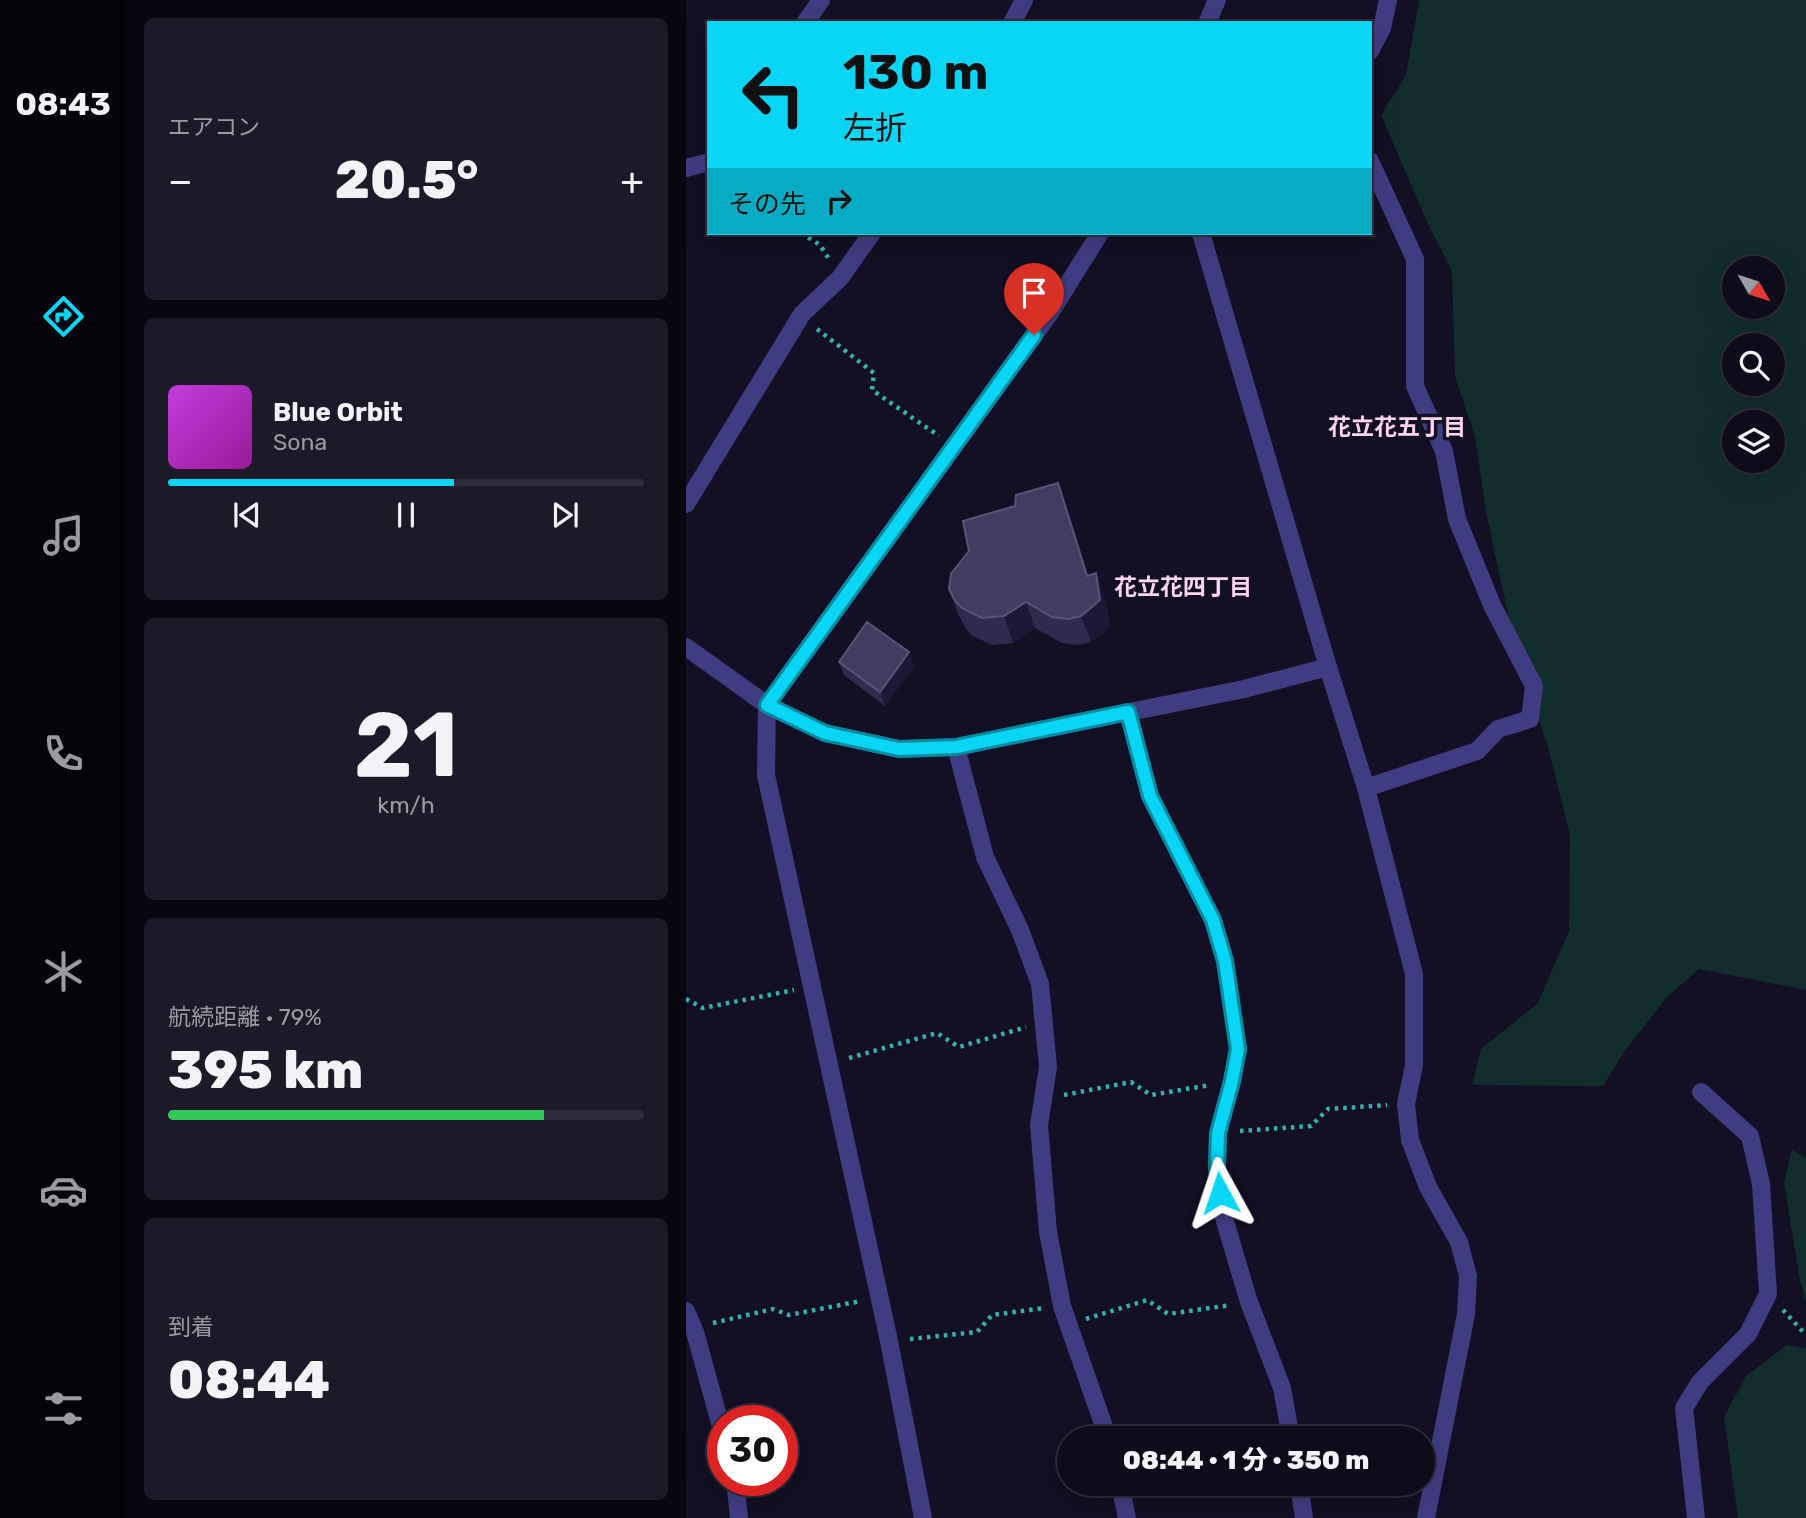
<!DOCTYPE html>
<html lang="ja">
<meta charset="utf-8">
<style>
body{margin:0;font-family:Rubik,"Noto Sans JP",sans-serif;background:#1c1928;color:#f1f3f6;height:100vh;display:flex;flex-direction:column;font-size:26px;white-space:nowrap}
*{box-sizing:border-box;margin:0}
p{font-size:23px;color:#9b9ba3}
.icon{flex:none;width:38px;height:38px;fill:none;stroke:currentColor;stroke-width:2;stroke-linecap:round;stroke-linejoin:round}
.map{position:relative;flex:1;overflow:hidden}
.side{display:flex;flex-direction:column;gap:18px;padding:18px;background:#08060f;width:560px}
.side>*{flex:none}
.top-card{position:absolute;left:21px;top:21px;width:665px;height:214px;border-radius:0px;box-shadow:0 7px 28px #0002,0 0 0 2px #2e2b3a;background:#09d6f4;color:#111;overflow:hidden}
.needle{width:46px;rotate:129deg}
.tools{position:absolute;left:1036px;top:256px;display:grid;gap:14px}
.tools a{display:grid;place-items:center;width:63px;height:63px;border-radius:50%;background:#0e0b1b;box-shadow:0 7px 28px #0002,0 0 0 2px #2e2b3a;font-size:35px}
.speed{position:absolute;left:21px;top:1405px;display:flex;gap:14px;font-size:35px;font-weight:700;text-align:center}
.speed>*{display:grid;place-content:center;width:91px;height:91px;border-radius:50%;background:#0e0b1b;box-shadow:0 7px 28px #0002,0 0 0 2px #2e2b3a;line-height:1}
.speed .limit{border:10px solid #d22;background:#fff;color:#111}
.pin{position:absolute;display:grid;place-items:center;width:60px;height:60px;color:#fff;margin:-72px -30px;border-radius:50% 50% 50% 0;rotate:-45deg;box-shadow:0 0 7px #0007}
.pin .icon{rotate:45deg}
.me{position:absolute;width:77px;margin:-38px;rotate:355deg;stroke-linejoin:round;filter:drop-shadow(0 0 5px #0008)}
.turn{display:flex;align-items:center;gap:24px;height:147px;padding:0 21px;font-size:32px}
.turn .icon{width:91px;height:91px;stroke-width:2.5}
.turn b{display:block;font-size:49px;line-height:60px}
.then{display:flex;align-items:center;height:66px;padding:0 21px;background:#0003;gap:14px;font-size:26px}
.big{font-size:52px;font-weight:800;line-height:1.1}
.side .tile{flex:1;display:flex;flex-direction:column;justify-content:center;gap:10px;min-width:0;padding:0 24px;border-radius:10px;background:#1c1928}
.side .dial{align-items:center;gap:0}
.dial b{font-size:91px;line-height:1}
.song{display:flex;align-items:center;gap:21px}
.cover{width:84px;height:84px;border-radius:10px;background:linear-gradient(135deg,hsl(290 70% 55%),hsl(300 70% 35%))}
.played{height:7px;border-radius:4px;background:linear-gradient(90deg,#09d6f4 60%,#2e2b3a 60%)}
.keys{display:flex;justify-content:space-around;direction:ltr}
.heat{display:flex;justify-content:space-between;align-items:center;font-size:38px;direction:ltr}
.charge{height:10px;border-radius:5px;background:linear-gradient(90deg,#34c759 79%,#2e2b3a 0)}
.trip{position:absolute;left:371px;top:1426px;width:378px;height:70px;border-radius:35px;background:#0e0b1b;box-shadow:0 7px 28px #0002,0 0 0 2px #2e2b3a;font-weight:800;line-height:70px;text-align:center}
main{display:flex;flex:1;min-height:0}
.tab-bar{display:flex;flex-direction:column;width:126px;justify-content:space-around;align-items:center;background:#06040b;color:#9b9ba3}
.tab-bar .icon{width:49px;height:49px}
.tab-bar .on{color:#09d6f4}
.tab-bar b{font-size:32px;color:#f1f3f6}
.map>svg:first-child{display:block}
</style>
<main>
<nav class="tab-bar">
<b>08:43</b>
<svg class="icon on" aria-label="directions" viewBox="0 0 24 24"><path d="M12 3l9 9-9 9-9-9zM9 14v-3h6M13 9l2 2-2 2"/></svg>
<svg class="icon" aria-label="music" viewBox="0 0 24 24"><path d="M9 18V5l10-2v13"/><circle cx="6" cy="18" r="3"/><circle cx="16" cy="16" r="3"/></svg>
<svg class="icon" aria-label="phone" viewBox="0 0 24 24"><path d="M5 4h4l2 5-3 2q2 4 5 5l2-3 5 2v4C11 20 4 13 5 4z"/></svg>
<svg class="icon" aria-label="climate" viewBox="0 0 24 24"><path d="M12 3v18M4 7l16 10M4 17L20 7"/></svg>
<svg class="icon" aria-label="car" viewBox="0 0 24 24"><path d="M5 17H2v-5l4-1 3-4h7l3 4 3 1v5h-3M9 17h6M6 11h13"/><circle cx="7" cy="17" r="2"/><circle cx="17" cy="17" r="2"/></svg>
<svg class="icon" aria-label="filters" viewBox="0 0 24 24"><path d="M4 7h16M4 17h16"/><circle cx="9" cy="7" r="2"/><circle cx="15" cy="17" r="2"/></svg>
</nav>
<section class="side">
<div class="tile"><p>エアコン</p>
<div class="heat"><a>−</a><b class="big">20.5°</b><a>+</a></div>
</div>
<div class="tile">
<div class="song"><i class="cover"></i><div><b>Blue Orbit</b><p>Sona</p></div></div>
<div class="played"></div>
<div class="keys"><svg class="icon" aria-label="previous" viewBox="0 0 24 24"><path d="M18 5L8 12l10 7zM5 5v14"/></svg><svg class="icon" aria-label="pause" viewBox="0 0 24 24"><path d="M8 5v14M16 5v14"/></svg><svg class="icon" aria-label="next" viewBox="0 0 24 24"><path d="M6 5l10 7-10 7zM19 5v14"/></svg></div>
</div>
<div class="tile dial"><b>21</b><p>km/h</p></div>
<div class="tile"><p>航続距離 · 79%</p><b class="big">395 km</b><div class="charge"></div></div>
<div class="tile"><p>到着</p><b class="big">08:44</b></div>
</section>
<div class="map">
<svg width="1120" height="1518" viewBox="0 0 1120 1518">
<rect width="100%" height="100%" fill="#130f24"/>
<g fill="#122d2d" fill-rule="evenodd">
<path d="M733,0H1120V990L1013,969L981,997L938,1052L917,1086L786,1085L795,1049L852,1003L883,931L884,835L861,743L833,665L800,512L789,436L769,376L766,271L742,224L695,115L720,75ZM1048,268H1087V306H1048ZM1048,345H1087V383H1048ZM1048,422H1087V460H1048Z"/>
<polygon points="1106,1149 1120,1158 1120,1303 1114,1280 1098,1183"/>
<polygon points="1101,1345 1120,1348 1120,1518 1052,1518 1038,1417 1060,1376"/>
</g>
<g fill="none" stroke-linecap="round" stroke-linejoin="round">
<g stroke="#33b1ad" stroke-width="4.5" stroke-dasharray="3.5 5" stroke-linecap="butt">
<polyline points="115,233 134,245 143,259"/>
<polyline points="131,329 188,373 186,390 253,436"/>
<polyline points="0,999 17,1008 108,990"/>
<polyline points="163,1058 251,1033 273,1047 340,1027"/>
<polyline points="378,1095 445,1082 465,1095 524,1085"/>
<polyline points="554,1131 625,1126 642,1109 701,1105"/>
<polyline points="1097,1310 1120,1335"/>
<polyline points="400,1319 461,1300 482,1314 545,1305"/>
<polyline points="27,1323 87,1309 103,1315 175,1301"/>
<polyline points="224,1339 291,1332 306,1315 358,1308"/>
</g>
<g stroke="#403c81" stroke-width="18">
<polyline points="119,23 135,0"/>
<polyline points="326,23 338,0"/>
<polyline points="521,23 531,0"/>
<polyline points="684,51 696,28 702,0"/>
<polyline points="0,168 23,162"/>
<polyline points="515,233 642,667 680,788 728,974 728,1065 720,1104 724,1140 742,1187 773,1242 782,1276 780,1314 740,1518"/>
<polyline points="0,504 116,314 154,278 186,233"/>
<polyline points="0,647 81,705 139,733 213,749 270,747 558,689 642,667"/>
<polyline points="442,712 464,796 527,920 539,961 552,1049 546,1081 532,1133 531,1168 538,1218 563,1302 596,1388 605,1438"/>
<polyline points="270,747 299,857 334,930 354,984 362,1067 353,1125 362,1232 376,1306 422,1438"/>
<polyline points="680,788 791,751 812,729 844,719 848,686 806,605 771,519 758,451 729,386 729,259 684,161"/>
<polyline points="0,1311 9,1332 37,1434"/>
<polyline points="49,1480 53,1518"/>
<polyline points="434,1484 441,1518"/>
<polyline points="613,1484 618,1518"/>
<polyline points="237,1518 203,1341 80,775 81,705 364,313 414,233"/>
<polyline points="1010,1518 998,1408 1014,1382 1062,1334 1082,1294 1075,1184 1064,1136 1015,1092"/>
</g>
</g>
<g fill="#322951">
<polygon points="372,483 382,510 402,575 419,600 424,627 405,642 392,645 376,643 349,628 327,643 306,645 285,635 279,627 273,616 263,589 329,506"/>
<polygon points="223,652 228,666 199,706 158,675 153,662"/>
</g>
<g fill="#1e1737">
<polygon points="372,483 382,510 410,602 401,576"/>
<polygon points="410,573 419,600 424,627 405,642 395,616"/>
<polygon points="340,602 349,628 327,643 318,616"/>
<polygon points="223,652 228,666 199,706 194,692"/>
</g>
<g fill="#443b63" stroke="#5b537c" stroke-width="2">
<polygon points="372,483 401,576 410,573 414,600 395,616 382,619 366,617 340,602 318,616 296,618 276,608 269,601 263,589 265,574 283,551 277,521 329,506 330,495"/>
<polygon points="181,622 223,652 194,692 153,662"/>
</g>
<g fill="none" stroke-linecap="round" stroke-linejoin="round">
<defs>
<polyline id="route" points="348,335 81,705 139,733 213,749 270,747 442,712 464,796 527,920 539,961 552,1049 546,1081 532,1133 531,1168 534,1193"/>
</defs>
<use href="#route" stroke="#068b9f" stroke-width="18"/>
<use href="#route" stroke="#09d6f4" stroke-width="12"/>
</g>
<g text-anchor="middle" stroke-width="7" stroke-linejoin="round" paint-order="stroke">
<g font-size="23" font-weight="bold" fill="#fed5ee" stroke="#130f24">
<text x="711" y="435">花立花五丁目</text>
<text x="497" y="595">花立花四丁目</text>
</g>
</g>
</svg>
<div class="tools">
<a><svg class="needle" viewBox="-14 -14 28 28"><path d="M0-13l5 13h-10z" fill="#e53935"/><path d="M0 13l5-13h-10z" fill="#9b9ba3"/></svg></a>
<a><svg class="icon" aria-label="search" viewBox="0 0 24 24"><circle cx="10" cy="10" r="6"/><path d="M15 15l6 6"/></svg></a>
<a><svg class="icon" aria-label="layers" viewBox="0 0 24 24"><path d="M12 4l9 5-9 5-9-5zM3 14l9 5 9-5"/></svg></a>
</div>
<div class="speed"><div class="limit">30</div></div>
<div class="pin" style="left:348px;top:335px;background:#d93025"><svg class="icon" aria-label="arrive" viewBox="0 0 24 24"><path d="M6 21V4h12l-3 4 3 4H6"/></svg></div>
<svg class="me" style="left:534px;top:1193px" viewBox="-20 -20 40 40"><path d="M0-17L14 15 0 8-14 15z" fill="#09d6f4" stroke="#fff" stroke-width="4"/></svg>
<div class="trip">08:44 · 1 分 · 350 m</div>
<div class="top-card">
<div class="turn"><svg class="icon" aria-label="left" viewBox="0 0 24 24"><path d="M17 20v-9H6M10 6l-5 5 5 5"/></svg><div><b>130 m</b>左折</div></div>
<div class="then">その先<svg class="icon" aria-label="right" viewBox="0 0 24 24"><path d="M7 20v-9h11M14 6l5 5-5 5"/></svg></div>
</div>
</div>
</main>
